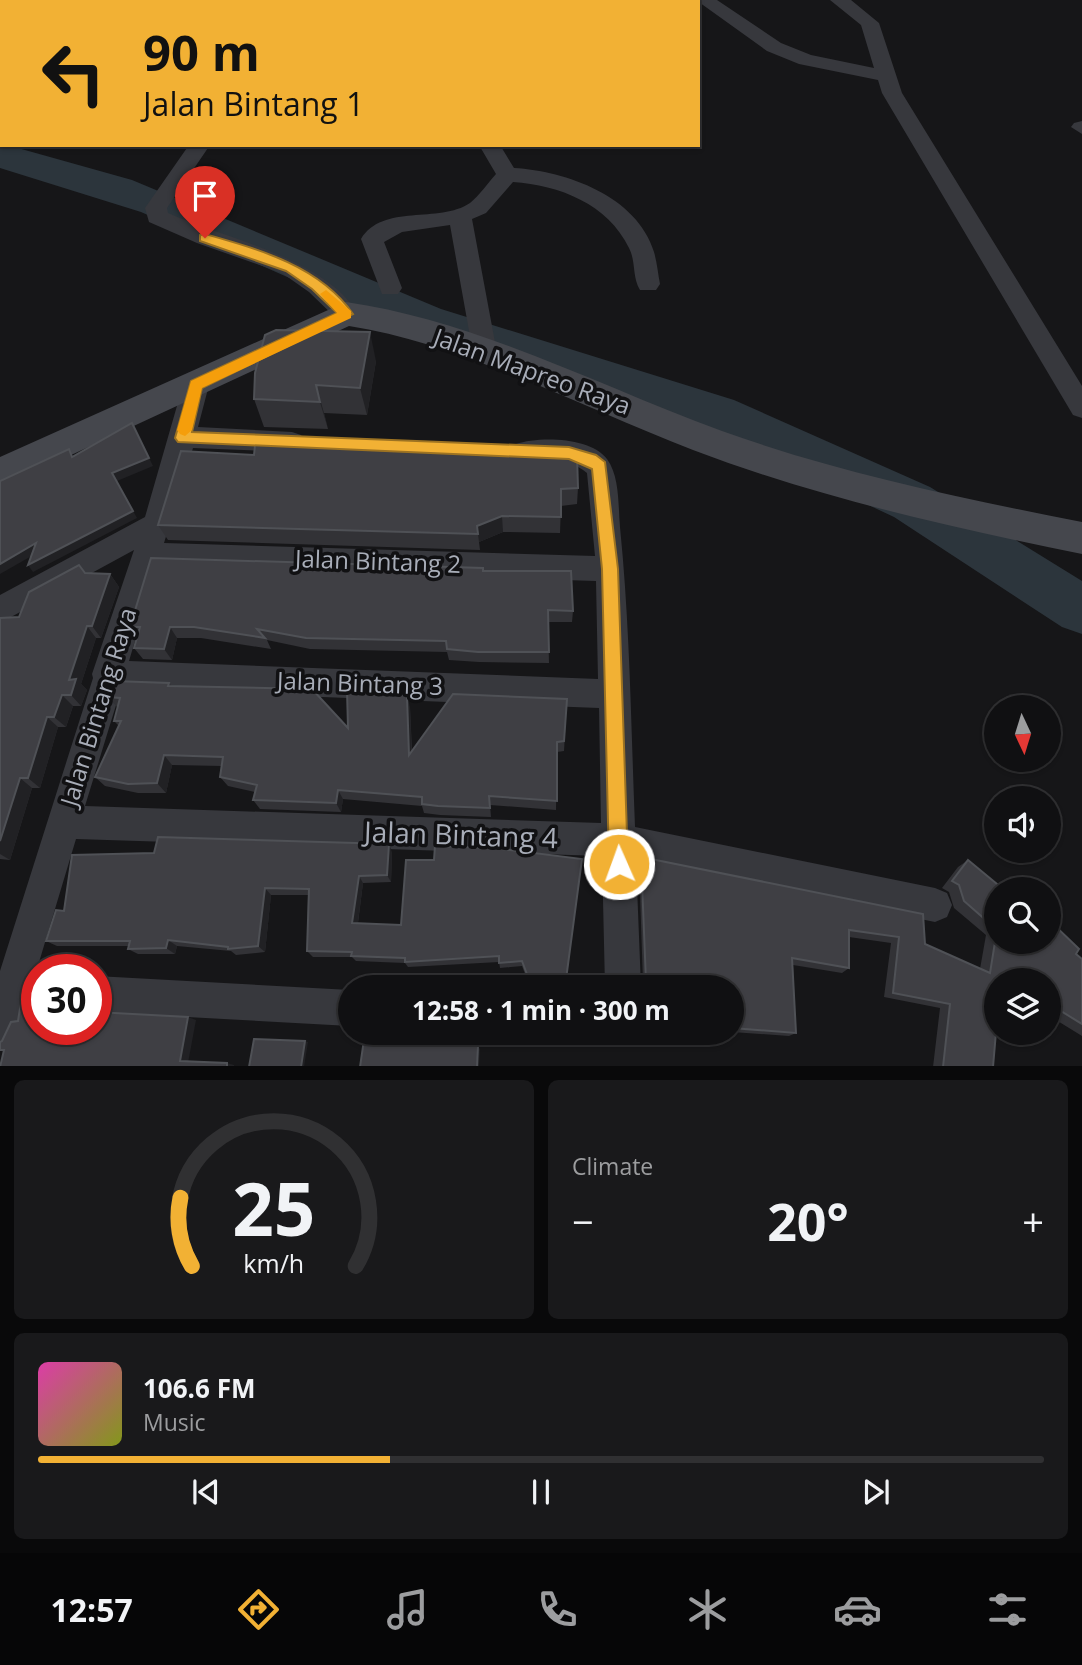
<!DOCTYPE html>
<meta charset="utf-8">
<style>
body{margin:0;font-family:"Open Sans",sans-serif;background:#19191b;color:#f1f3f6;height:100vh;display:flex;flex-direction:column;font-size:26px;white-space:nowrap}
*{box-sizing:border-box;margin:0}
p{font-size:23px;color:#9c9d9f}
.icon{flex:none;width:38px;height:38px;fill:none;stroke:currentColor;stroke-width:2;stroke-linecap:round;stroke-linejoin:round}
.map{position:relative;height:1066px;overflow:hidden}
.sheet{display:flex;flex-direction:column;gap:14px;padding:14px;background:#09090a;flex:1}
.sheet>*{flex:none}
.guide{position:absolute;left:0px;top:0px;width:700px;height:147px;box-shadow:0 2px 5px #0004,0 0 0 2px #303032;background:#f2b134;color:#111;overflow:hidden}
.needle{width:46px;rotate:176deg}
.buttons{position:absolute;left:984px;top:695px;display:grid;gap:14px}
.buttons a{display:grid;place-items:center;width:77px;height:77px;border-radius:50%;background:#101012;box-shadow:0 2px 5px #0004,0 0 0 2px #303032;font-size:35px}
.speed{position:absolute;left:21px;top:954px;display:flex;gap:14px;font-size:35px;font-weight:700;text-align:center}
.speed>*{display:grid;place-content:center;width:91px;height:91px;border-radius:50%;background:#101012;box-shadow:0 2px 5px #0004,0 0 0 2px #303032;line-height:1}
.speed .limit{border:10px solid #d22;background:#fff;color:#111}
.pin{position:absolute;display:grid;place-items:center;width:60px;height:60px;color:#fff;margin:-72px -30px;border-radius:50% 50% 50% 0;rotate:-45deg;box-shadow:0 0 7px #0007}
.pin .icon{rotate:45deg}
.me{position:absolute;width:77px;margin:-38px;rotate:358deg;stroke-linejoin:round;filter:drop-shadow(0 0 5px #0008)}
.turn{display:flex;align-items:center;gap:24px;height:147px;padding:0 28px;font-size:32px}
.turn .icon{width:91px;height:91px;stroke-width:2.5}
.turn b{display:block;font-size:49px;line-height:60px}
.big{font-size:52px;font-weight:700;line-height:1.1}
.sheet .widget{flex:1;display:flex;flex-direction:column;justify-content:center;gap:10px;min-width:0;padding:0 24px;border-radius:10px;background:#19191b}
.sheet .dial{align-items:center;gap:0}
.dial svg{height:182px;overflow:visible;fill:none;stroke:#303032;stroke-width:7;stroke-linecap:round;text-anchor:middle}
.dial text{fill:#f1f3f6;stroke:none}
.song{display:flex;align-items:center;gap:21px}
.cover{width:84px;height:84px;border-radius:10px;background:linear-gradient(135deg,hsl(320 70% 55%),hsl(70 70% 35%))}
.played{height:7px;border-radius:4px;background:linear-gradient(90deg,#f2b134 35%,#303032 35%)}
.keys{display:flex;justify-content:space-around;direction:ltr}
.heat{display:flex;justify-content:space-between;align-items:center;font-size:38px;direction:ltr}
.sheet .tiles{flex:1;display:grid;gap:14px;grid-template-columns:1fr 1fr}
.widget:last-child{grid-column:span 2}
.trip{position:absolute;left:338px;top:975px;width:406px;height:70px;border-radius:35px;background:#101012;box-shadow:0 2px 5px #0004,0 0 0 2px #303032;font-weight:700;line-height:70px;text-align:center}
.dock{display:flex;height:112px;justify-content:space-around;align-items:center;background:#060607;color:#9c9d9f}
.dock .icon{width:49px;height:49px}
.dock .selected{color:#f2b134}
.dock b{font-size:32px;color:#f1f3f6}
.map>svg:first-child{display:block}
</style>
<div class="map">
<svg width="1082" height="1067" viewBox="0 0 1082 1067">
<rect width="100%" height="100%" fill="#161618"/>
<g fill="none" stroke-linecap="round" stroke-linejoin="round">
<polygon fill="#2c353c" fill-rule="evenodd" points="0,143 132,180 441,309 734,400 930,487 1082,581 1082,634 1062,627 894,517 700,426 409,331 141,212 0,168"/>
<g fill="#37383d" fill-rule="evenodd">
<polygon points="85,0 104,0 84,2"/>
<rect x="164" y="0" width="18" height="2"/>
<polygon points="645,0 667,0 644,2"/>
<polygon points="696,0 717,0 781,43 811,55 874,68 861,25 830,0 851,0 879,23 902,93 1082,386 1082,418 1073,415 882,93 878,80 799,64 767,51"/>
<polygon points="1082,121 1082,134 1071,127 1074,123"/>
<path d="M189,145H210L167,208L168,213C224,238 326,259 358,314L354,320L346,323L338,320L309,292L282,273L197,243L149,222L145,208Z"/>
<path d="M479,145H500L514,168C566,171 637,196 654,252C657,262 658,274 660,284L656,290H640C632,277 636,261 629,248C608,204 559,185 513,182L486,213L472,219L497,353L494,359L485,362L476,359L473,353L450,225L402,232L384,242L402,288L398,294H382L361,239C383,203 439,224 470,203C479,196 488,183 496,174Z"/>
<path d="M196,375L205,378L209,385L198,427L292,432L301,435L305,442L301,449L292,452L193,448L164,543L595,556L587,473C567,455 539,466 516,458L512,451L516,444C539,436 591,437 607,459C620,477 618,505 620,527C630,626 631,727 635,827L935,888L947,893L952,905L947,917L935,922L636,861L641,987H605L602,856L76,839L19,1029L13,1042L0,1048V971L93,678L92,674L134,550L0,623V595L145,517L183,385L187,378ZM157,567L596,581L598,679L129,661ZM121,689L599,708L601,823L85,806Z"/>
<polygon points="96,976 350,990 350,1026 96,1012"/>
</g>
<path fill="#45474d" fill-rule="evenodd" d="M346,302C477,321 599,386 722,431C839,473 960,498 1082,522V554C950,527 819,498 693,450C586,409 461,343 349,326L0,488V457Z"/>
</g>
<g fill="#323236">
<polygon points="376,361 367,415 324,413 328,429 264,427 254,399"/>
<polygon points="254,455 578,488 577,504 561,506 560,533 503,532 479,542 480,550 168,540 158,525"/>
<polygon points="483,571 573,611 572,622 548,622 549,663 479,662 449,660 447,652 310,649 267,640 271,649 201,638 177,638 172,660 143,659 134,648 137,637 130,627"/>
<polygon points="85,573 110,574 119,587 101,638 96,638 81,684 87,690 81,706 73,706 66,727 58,727 40,788 32,788 10,860 0,859 0,618 19,617"/>
<polygon points="169,683 172,686 348,728 410,707 412,752 567,699 564,751 557,752 556,810 490,805 491,817 440,815 424,813 422,806 343,799 341,812 260,809 253,800 255,792 228,786 220,777 222,766 172,765 166,793 138,793 105,786 95,777 119,726 114,721 118,708 108,697"/>
<polygon points="392,852 391,882 363,883 358,923 401,925 406,860 565,987 530,987 522,966 500,968 499,962 408,967 405,963 356,961 352,957 313,957 307,951 308,895 271,895 265,952 236,955 231,951 177,946 175,954 138,954 128,949 129,946 57,946 46,941 64,911"/>
<polygon points="641,857 925,944 980,969 986,935 954,908 949,892 942,888 958,867 968,860 996,889 996,942 1076,954 1082,959 1082,1036 1048,1015 1048,980 996,980 993,1067 933,1067 940,1008 884,997 891,943 849,937 849,968 842,973 793,965 796,1033 789,1036 732,1032 732,987 633,987 634,985 643,983 639,864"/>
<polygon points="1001,1032 1018,1032 1007,1036"/>
</g>
<g fill="#212124">
<polygon points="370,332 376,361 367,415 360,388"/>
<polygon points="316,385 324,413 328,429 320,402"/>
<polygon points="132,423 153,466 117,481 137,518 33,572 28,565 112,473"/>
<polygon points="502,516 503,532 479,542 477,526"/>
<polygon points="36,543 42,550 0,574 0,564"/>
<polygon points="110,574 119,587 101,638 92,626"/>
<polygon points="87,626 96,638 81,684 87,690 81,706 71,695 69,680"/>
<polygon points="170,627 177,638 172,660 164,649"/>
<polygon points="62,695 73,706 66,727 54,717"/>
<polygon points="407,696 410,707 412,765 409,755"/>
<polygon points="47,717 58,727 40,788 28,778"/>
<polygon points="164,755 172,765 166,793 157,783"/>
<polygon points="20,778 32,788 10,860 0,854 0,841"/>
<polygon points="338,790 343,799 341,812 336,803"/>
<polygon points="389,844 392,852 391,882 387,875"/>
<polygon points="359,876 363,883 357,929 352,923"/>
<polygon points="265,888 271,895 265,952 258,946"/>
<polygon points="168,940 177,946 175,954 166,948"/>
<polygon points="188,1017 196,1020 188,1063 180,1061"/>
<polygon points="305,1041 308,1042 304,1067 301,1067"/>
<polygon points="478,1046 480,1049 479,1067 477,1067"/>
<polygon points="227,1063 234,1065 234,1067 227,1067"/>
</g>
<g fill="#3f3f44" stroke="#4f5156" stroke-width="2">
<polygon points="200,0 226,0 227,2 201,2"/>
<polygon points="276,330 370,332 360,388 316,385 320,402 254,399 255,373 265,335"/>
<polygon points="132,423 149,458 112,473 133,511 28,565 36,543 0,564 0,481 69,449 72,457"/>
<polygon points="256,436 348,443 545,448 577,455 578,488 561,489 561,517 502,516 477,526 478,534 158,525 181,451 254,455"/>
<polygon points="151,558 483,568 483,571 571,571 573,611 548,610 549,652 478,652 447,649 446,641 306,638 257,629 265,638 194,627 170,627 164,649 134,648 140,627 130,627"/>
<polygon points="79,565 85,573 110,574 92,626 87,626 69,680 76,679 71,695 62,695 54,717 47,717 28,778 20,778 0,841 0,618 19,617 29,592"/>
<polygon points="113,681 169,683 168,686 312,689 348,728 347,690 382,691 407,696 409,755 453,694 567,699 564,741 557,742 557,801 489,796 490,808 438,806 422,804 422,797 338,790 336,803 253,800 257,785 220,777 223,757 164,755 157,783 128,784 95,777 121,721 114,721 120,698 108,697"/>
<polygon points="158,837 389,844 387,875 359,876 352,923 401,925 406,860 434,860 435,846 493,848 582,859 565,987 549,987 531,985 522,961 499,963 499,956 405,962 405,958 351,956 352,952 307,951 309,889 265,888 258,946 228,949 228,947 168,940 166,948 128,949 130,941 46,941 56,910 64,911 72,855 154,853"/>
<polygon points="641,857 923,914 925,944 990,973 996,936 996,942 1048,942 1048,919 1079,949 1076,954 1082,959 1082,1024 1048,1003 1048,980 996,980 996,1032 993,1067 943,1067 950,1004 893,993 899,937 849,930 849,968 792,958 796,1033 732,1028 732,987 634,987 634,985 646,982"/>
<polygon points="968,860 1003,889 996,889 996,929 964,901 959,885 952,881"/>
<polygon points="37,1000 37,1029 96,1029 96,1012 188,1017 180,1061 227,1063 227,1067 0,1067 4,1050 0,1050 0,1042 2,1041 11,1022 18,1021 21,1002"/>
<polygon points="365,1033 401,1035 400,1043 478,1046 477,1067 360,1067"/>
<polygon points="254,1039 305,1041 301,1067 249,1067"/>
</g>
<path fill="#f2b134" stroke="#9d7322" stroke-width="2" d="M205,234C258,249 320,266 353,314L202,388L192,432L569,447L596,455L605,462L618,569L628,864L625,871L619,874L612,871L609,864L602,569L592,469L569,459L178,442L175,438L191,381L337,313L312,289L286,271L200,241V235Z"/>
<polygon fill="#f59e0b" points="326,290 351,311 351,318 202,388 192,430 185,436 180,434 177,430 191,381 337,313 320,294"/>
<g text-anchor="middle" stroke-width="7" stroke-linejoin="round" paint-order="stroke">
<g font-size="24" fill="#a8adb8" stroke="#111113">
<text transform="translate(532 372) rotate(20)" y="8">Jalan Mapreo Raya</text>
<text transform="translate(378 562) rotate(2)" y="8">Jalan Bintang 2</text>
<text transform="translate(360 684) rotate(2)" y="8">Jalan Bintang 3</text>
<text transform="translate(99 707) rotate(-73)" y="8">Jalan Bintang Raya</text>
</g>
<g font-size="28" fill="#a8adb8" stroke="#111113">
<text transform="translate(461 835) rotate(2)" y="10">Jalan Bintang 4</text>
</g>
</g>
</svg>
<div class="buttons">
<a><svg class="needle" viewBox="-14 -14 28 28"><path d="M0-13l5 13h-10z" fill="#e53935"/><path d="M0 13l5-13h-10z" fill="#9c9d9f"/></svg></a>
<a><svg class="icon" aria-label="sound" viewBox="0 0 24 24"><path d="M4 9h4l5-4v14l-5-4H4zM17 9q2 3 0 6"/></svg></a>
<a><svg class="icon" aria-label="search" viewBox="0 0 24 24"><circle cx="10" cy="10" r="6"/><path d="M15 15l6 6"/></svg></a>
<a><svg class="icon" aria-label="layers" viewBox="0 0 24 24"><path d="M12 4l9 5-9 5-9-5zM3 14l9 5 9-5"/></svg></a>
</div>
<div class="speed"><div class="limit">30</div></div>
<div class="pin" style="left:205px;top:238px;background:#d93025"><svg class="icon" aria-label="arrive" viewBox="0 0 24 24"><path d="M6 21V4h12l-3 4 3 4H6"/></svg></div>
<svg class="me" style="left:619px;top:864px" viewBox="-20 -20 40 40"><circle r="17" fill="#f2b134" stroke="#fff" stroke-width="3"/><path d="M0-11L8 9 0 5-8 9z" fill="#fff"/></svg>
<div class="trip">12:58 · 1 min · 300 m</div>
<div class="guide">
<div class="turn"><svg class="icon" aria-label="left" viewBox="0 0 24 24"><path d="M17 20v-9H6M10 6l-5 5 5 5"/></svg><div><b>90 m</b>Jalan Bintang 1</div></div>
</div>
</div>
<section class="sheet">
<div class="tiles">
<div class="widget dial"><svg viewBox="0 0 100 80">
<path d="M14 69A42 42 0 1 1 86 69"/>
<path d="M14 69A42 42 0 0 1 9 39" stroke="#f2b134"/>
<text x="50" y="56" font-size="32" font-weight="700">25</text>
<text x="50" y="72" font-size="11">km/h</text>
</svg></div>
<div class="widget"><p>Climate</p>
<div class="heat"><a>−</a><b class="big">20°</b><a>+</a></div>
</div>
<div class="widget">
<div class="song"><i class="cover"></i><div><b>106.6 FM</b><p>Music</p></div></div>
<div class="played"></div>
<div class="keys"><svg class="icon" aria-label="previous" viewBox="0 0 24 24"><path d="M18 5L8 12l10 7zM5 5v14"/></svg><svg class="icon" aria-label="pause" viewBox="0 0 24 24"><path d="M8 5v14M16 5v14"/></svg><svg class="icon" aria-label="next" viewBox="0 0 24 24"><path d="M6 5l10 7-10 7zM19 5v14"/></svg></div>
</div>
</div>
</section>
<nav class="dock">
<b>12:57</b>
<svg class="icon selected" aria-label="directions" viewBox="0 0 24 24"><path d="M12 3l9 9-9 9-9-9zM9 14v-3h6M13 9l2 2-2 2"/></svg>
<svg class="icon" aria-label="music" viewBox="0 0 24 24"><path d="M9 18V5l10-2v13"/><circle cx="6" cy="18" r="3"/><circle cx="16" cy="16" r="3"/></svg>
<svg class="icon" aria-label="phone" viewBox="0 0 24 24"><path d="M5 4h4l2 5-3 2q2 4 5 5l2-3 5 2v4C11 20 4 13 5 4z"/></svg>
<svg class="icon" aria-label="climate" viewBox="0 0 24 24"><path d="M12 3v18M4 7l16 10M4 17L20 7"/></svg>
<svg class="icon" aria-label="car" viewBox="0 0 24 24"><path d="M5 17H2v-5l4-1 3-4h7l3 4 3 1v5h-3M9 17h6M6 11h13"/><circle cx="7" cy="17" r="2"/><circle cx="17" cy="17" r="2"/></svg>
<svg class="icon" aria-label="filters" viewBox="0 0 24 24"><path d="M4 7h16M4 17h16"/><circle cx="9" cy="7" r="2"/><circle cx="15" cy="17" r="2"/></svg>
</nav>
